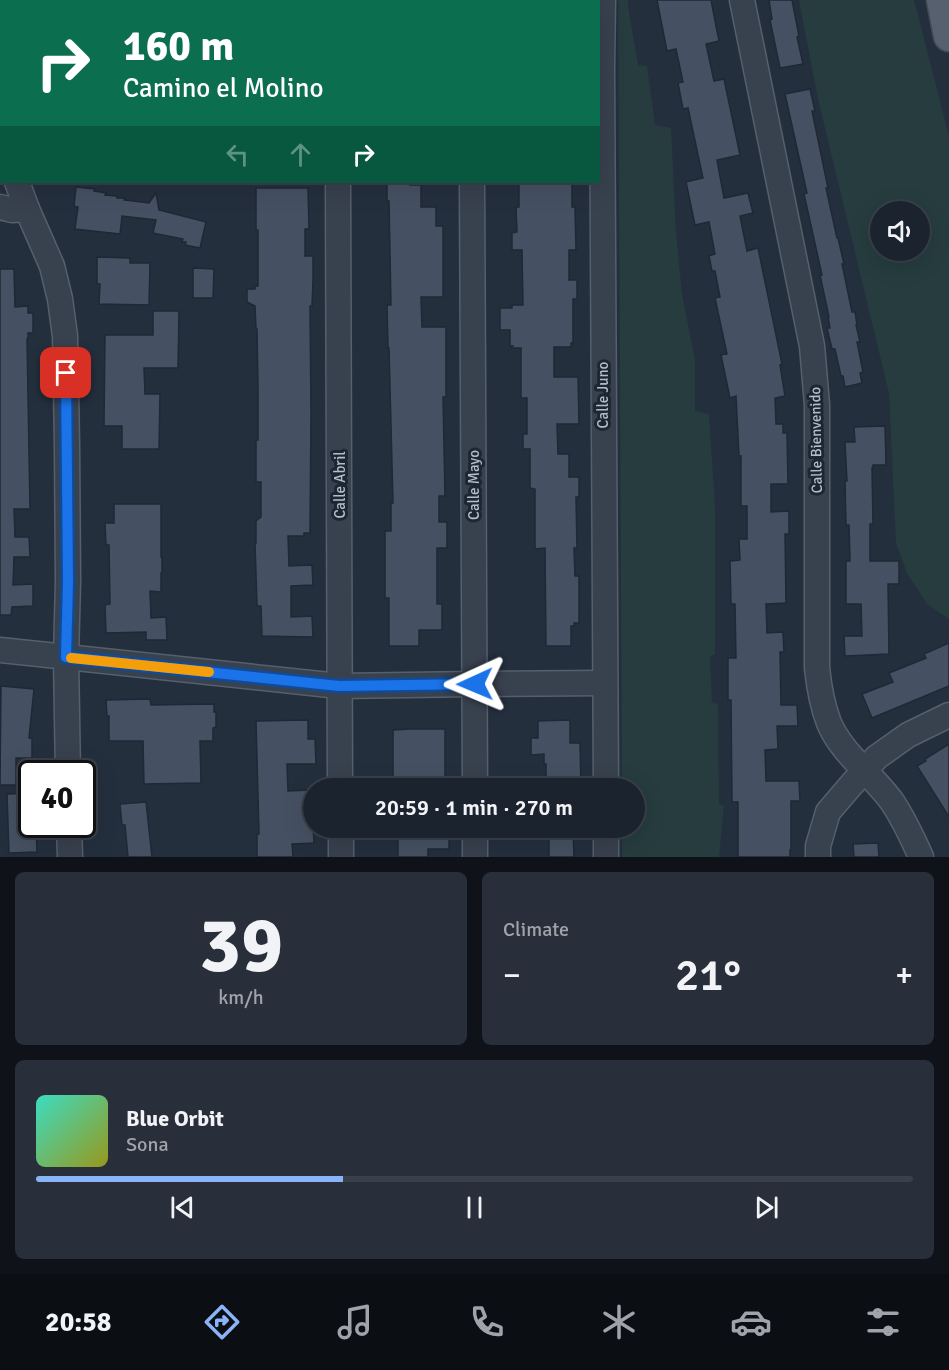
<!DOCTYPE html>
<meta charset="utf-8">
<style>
body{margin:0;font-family:Signika,sans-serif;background:#282f3a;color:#f1f3f6;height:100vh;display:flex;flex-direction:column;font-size:22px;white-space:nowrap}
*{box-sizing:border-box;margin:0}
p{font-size:20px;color:#a0a4aa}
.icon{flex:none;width:33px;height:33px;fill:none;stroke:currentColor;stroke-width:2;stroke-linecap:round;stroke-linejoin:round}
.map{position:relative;height:857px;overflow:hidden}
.panel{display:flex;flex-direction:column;gap:15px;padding:15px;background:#0f1319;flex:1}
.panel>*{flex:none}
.hud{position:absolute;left:0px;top:0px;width:600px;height:183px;box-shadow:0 6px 24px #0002,0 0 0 2px #39404a;background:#0b6e4f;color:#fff;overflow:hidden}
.tools{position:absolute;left:870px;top:201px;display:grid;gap:12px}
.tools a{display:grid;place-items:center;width:60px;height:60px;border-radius:50%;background:#1b232e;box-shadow:0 6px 24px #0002,0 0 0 2px #39404a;font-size:30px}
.speed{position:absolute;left:18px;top:760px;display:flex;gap:12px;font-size:30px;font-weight:700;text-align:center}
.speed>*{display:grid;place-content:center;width:78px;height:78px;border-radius:50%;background:#1b232e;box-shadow:0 6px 24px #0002,0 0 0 2px #39404a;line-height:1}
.speed .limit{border:3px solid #111;border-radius:9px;background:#fff;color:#111}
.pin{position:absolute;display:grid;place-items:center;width:51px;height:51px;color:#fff;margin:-26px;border-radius:12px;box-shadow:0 3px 9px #0006}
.me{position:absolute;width:66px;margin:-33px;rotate:269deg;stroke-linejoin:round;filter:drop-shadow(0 0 4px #0008)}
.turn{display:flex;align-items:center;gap:21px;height:126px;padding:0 24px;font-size:27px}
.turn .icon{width:78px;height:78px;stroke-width:2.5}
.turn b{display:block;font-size:42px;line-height:51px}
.lanes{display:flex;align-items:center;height:57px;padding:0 24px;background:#0003;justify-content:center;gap:30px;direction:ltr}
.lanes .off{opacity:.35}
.big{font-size:45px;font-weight:600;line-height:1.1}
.panel .card{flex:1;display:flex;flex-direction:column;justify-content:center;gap:9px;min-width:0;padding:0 21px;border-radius:9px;background:#282f3a}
.panel .dial{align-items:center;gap:0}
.dial b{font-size:78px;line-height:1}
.song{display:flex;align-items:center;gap:18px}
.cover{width:72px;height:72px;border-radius:9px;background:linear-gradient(135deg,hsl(170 70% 55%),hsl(60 70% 35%))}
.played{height:6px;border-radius:3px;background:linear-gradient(90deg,#8ab4f8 35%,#39404a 35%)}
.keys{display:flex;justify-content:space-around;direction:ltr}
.heat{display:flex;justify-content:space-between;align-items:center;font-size:33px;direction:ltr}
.panel .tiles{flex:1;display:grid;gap:15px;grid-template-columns:1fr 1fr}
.card:last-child{grid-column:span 2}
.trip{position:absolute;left:303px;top:778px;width:342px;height:60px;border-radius:30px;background:#1b232e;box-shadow:0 6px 24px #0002,0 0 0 2px #39404a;font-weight:600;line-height:60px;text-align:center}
.tabs{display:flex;height:96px;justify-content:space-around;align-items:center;background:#0b0e12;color:#a0a4aa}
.tabs .icon{width:42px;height:42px}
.tabs .on{color:#8ab4f8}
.tabs b{font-size:27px;color:#f1f3f6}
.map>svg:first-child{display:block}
</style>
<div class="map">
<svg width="949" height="857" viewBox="0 0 949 857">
<rect width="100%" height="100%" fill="#242f3e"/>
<g fill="#263c3f" fill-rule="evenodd">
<polygon points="618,0 628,0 628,6 638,65 647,66 655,125 671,128 676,233 682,294 695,360 695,411 709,414 715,507 715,654 710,656 712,703 718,704 719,804 724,806 719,857 622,857 622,828 634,828 634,789 622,789"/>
<path d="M799,0H914L949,136V619L927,604L907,573L896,543L889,393L818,99ZM880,212H920V250H880Z"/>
</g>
<g fill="#455162" stroke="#1f2835" stroke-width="1.5">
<polygon points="657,0 711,0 719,41 706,44 714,81 724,79 740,155 717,160 724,198 748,193 753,213 740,216 747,251 758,248 782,364 780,365 785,396 775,398 776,424 783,424 783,433 787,433 788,484 771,484 771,512 789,511 789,534 785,534 786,603 766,604 767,633 783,632 784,652 780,652 781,705 797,705 798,726 777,726 778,749 765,750 766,781 799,781 800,801 791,801 791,850 790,850 790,857 738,857 738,802 732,802 731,700 728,700 728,658 736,658 735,604 731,604 730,561 740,560 739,539 747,539 747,506 741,506 741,456 739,456 736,396 730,398 721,355 727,354 715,298 720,297 715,271 712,271 709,256 715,254 709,222 695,225 686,182 703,178 688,108 683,109 678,83 683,82 676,49 667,51"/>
<polygon points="769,0 792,0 799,36 797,37 803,64 780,68 770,20 772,19"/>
<polygon points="810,89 815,111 812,111 828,188 826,188 837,238 838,238 844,264 842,264 852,312 855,312 857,325 856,325 860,342 857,342 863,372 860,373 862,383 845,387 843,376 841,376 835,349 832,349 827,328 830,328 828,317 829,317 820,275 822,275 804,194 807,193 785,94"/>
<polygon points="387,182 410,182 410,185 421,185 421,207 436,207 436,226 443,226 443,297 421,297 422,327 446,327 446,397 443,397 445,496 439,496 439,522 447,522 447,548 437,548 437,604 442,604 442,630 419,630 419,646 389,646 389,598 385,598 385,531 391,531 391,503 393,503 389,348 388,348 387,305 391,305 389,201 387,201"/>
<polygon points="519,182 572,182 572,207 575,207 576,250 569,250 569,280 577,280 577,299 573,299 573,343 571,343 571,347 554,347 554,377 578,377 579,424 557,424 558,454 569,454 569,477 579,477 579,497 576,497 577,548 574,548 575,576 579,576 579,623 574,623 574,626 571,626 571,646 546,646 545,548 535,549 535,489 530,488 530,449 523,449 523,434 527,434 527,398 521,398 521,348 512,348 513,346 510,346 510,330 500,330 500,308 512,308 512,305 523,305 522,250 512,250 512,233 517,232 516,207 519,207"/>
<polygon points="76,187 95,189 94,191 106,193 105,195 117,196 117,198 125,198 124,200 149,203 156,193 159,210 206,222 200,248 185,245 186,242 182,242 183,239 153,233 156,220 122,216 120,234 75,229 78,207 74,206"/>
<polygon points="256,188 308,188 309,229 305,229 305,256 313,256 313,280 312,306 310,306 311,413 310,533 304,533 304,536 288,536 289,566 312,565 313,585 291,586 291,617 312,616 313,637 262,636 261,606 257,606 255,543 256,543 256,521 261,517 261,482 256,482 256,440 258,440 258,388 257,329 256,329 255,306 247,302 247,289 255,289 255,286 258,286 258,230 256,230"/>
<polygon points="97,257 130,258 130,263 150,263 149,305 99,304 100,284 97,284"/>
<polygon points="193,268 214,269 213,298 193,298"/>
<polygon points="0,269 14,269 15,307 28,306 28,313 33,313 33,333 28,333 28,339 27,339 30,509 14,509 15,537 29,537 30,557 14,557 13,585 33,584 33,606 12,607 11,615 0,615"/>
<polygon points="153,311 179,311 178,368 144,368 145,394 160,394 159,449 122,449 122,426 104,426 105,335 153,335"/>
<polygon points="885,426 886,465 873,465 873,468 872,468 873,524 870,524 870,561 899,561 899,584 888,584 889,654 845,656 844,636 862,636 861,604 846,604 846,561 850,561 849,525 846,525 845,481 847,481 845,442 855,442 854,427"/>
<polygon points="114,504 161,504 161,557 162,557 162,573 161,573 161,592 150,591 151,618 166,617 167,640 146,640 146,632 106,633 105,605 110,604 109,545 106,545 105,523 114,523"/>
<polygon points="949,643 949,686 872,718 862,694 893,682 889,673 926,658 924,654"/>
<polygon points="1,686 34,689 29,738 32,738 32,758 16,758 16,785 0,785"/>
<polygon points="150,699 151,705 214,704 214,712 216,712 216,727 213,728 213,741 200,741 201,783 144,784 143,741 109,741 109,716 107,716 106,700"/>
<polygon points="308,720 308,739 315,739 316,764 287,764 288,791 311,790 314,843 292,844 293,857 257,857 257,834 259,834 256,721"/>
<polygon points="570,720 570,743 580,743 581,789 546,789 546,764 544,764 544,754 531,755 531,738 538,738 538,721"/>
<polygon points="411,729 445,729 445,789 393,789 393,730"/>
<polygon points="949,744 949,817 917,766 926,761 925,759"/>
<polygon points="32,793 32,825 36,825 37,852 9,853 7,794"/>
<polygon points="146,802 152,857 128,857 125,825 122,825 120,804"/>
<polygon points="398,829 449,829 449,849 428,849 428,857 398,857"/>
<polygon points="549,829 573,829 574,857 549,857"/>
<polygon points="878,843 879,857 854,857 853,844"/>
</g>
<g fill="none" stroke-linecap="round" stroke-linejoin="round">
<defs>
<g id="minor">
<polyline points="80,0 87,2"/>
<polyline points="337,0 337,2"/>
<polyline points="471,0 471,2"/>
<polyline points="603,0 602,67 606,789"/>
<path d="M742,0L812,346L817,405V668C819,687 822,705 829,723C842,754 874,776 893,803C904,820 913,839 921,857"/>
<polyline points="20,2 21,0"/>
<polyline points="17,182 27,209 52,266 60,299 65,336 67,445 68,582 66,657 68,774"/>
<polyline points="338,182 340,789"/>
<polyline points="472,182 475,789"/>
<polyline points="0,207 12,210 27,209"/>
<polyline points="0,650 339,686 475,684 604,683"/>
<polyline points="69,825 70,857"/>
<polyline points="341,828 341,857"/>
<polyline points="475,828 475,857"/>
<polyline points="606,828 606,857"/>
<polyline points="818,857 818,846 828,812 852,784 877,757 908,735 949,715"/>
</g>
<polyline id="major" points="942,0 949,36"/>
</defs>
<use href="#minor" stroke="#565f6c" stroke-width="27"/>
<use href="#major" stroke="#414a57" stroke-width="33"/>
<use href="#minor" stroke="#38414e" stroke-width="24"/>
<use href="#major" stroke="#56606e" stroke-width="30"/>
</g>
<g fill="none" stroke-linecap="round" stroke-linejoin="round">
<defs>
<polyline id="route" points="66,373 68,582 66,657 339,686 475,684"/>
</defs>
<use href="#route" stroke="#114b97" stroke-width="15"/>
<use href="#route" stroke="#1a73e8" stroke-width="10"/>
<polyline stroke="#f59e0b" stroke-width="10" points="71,658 209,672"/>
</g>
<g text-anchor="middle" stroke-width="6" stroke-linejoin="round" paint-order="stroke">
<g font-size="15" fill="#b4bcc9" stroke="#1d2633">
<text transform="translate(603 395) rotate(-90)" y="5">Calle Juno</text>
<text transform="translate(816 440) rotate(-91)" y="5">Calle Bienvenido</text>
<text transform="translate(340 485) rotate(-90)" y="5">Calle Abril</text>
<text transform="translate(474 485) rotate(-90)" y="5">Calle Mayo</text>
</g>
</g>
</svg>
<div class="tools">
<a><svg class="icon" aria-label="sound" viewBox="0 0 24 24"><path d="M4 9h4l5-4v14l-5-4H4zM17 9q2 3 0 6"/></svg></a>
</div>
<div class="speed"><div class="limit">40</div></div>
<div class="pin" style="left:66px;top:373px;background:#d93025"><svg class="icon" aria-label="arrive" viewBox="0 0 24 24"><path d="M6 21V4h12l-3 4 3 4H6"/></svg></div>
<svg class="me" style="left:475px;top:684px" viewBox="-20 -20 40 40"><path d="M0-17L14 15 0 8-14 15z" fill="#1a73e8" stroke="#fff" stroke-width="4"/></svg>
<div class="trip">20:59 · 1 min · 270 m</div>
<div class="hud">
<div class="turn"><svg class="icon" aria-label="right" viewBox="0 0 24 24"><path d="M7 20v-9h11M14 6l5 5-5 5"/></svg><div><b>160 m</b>Camino el Molino</div></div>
<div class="lanes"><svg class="icon off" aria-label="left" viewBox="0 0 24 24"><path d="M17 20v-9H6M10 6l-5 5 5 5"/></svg><svg class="icon off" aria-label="ahead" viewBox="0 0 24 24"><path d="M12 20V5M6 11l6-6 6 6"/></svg><svg class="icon" aria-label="right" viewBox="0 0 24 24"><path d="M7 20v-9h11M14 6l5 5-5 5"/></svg></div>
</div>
</div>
<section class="panel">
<div class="tiles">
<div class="card dial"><b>39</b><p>km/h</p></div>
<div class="card"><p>Climate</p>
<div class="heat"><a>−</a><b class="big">21°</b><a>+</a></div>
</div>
<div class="card">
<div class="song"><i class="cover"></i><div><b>Blue Orbit</b><p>Sona</p></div></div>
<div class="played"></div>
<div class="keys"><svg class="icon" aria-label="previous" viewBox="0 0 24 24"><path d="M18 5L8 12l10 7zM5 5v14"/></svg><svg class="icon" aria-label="pause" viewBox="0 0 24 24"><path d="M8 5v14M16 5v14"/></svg><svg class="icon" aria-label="next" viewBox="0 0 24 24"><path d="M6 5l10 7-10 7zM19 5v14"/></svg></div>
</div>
</div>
</section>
<nav class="tabs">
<b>20:58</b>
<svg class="icon on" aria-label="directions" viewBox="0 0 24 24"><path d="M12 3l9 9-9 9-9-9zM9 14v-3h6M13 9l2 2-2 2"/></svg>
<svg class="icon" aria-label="music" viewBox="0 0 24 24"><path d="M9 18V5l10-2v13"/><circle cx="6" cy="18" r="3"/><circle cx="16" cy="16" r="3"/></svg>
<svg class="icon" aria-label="phone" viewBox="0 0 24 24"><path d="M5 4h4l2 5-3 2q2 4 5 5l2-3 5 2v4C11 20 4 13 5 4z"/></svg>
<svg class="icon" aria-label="climate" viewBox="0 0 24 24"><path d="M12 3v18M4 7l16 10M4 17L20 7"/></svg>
<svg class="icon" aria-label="car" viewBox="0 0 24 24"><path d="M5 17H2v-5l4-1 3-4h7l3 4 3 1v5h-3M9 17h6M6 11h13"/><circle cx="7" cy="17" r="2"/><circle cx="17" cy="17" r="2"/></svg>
<svg class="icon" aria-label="filters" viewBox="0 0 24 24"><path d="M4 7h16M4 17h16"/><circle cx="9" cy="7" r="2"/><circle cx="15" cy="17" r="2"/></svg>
</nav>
